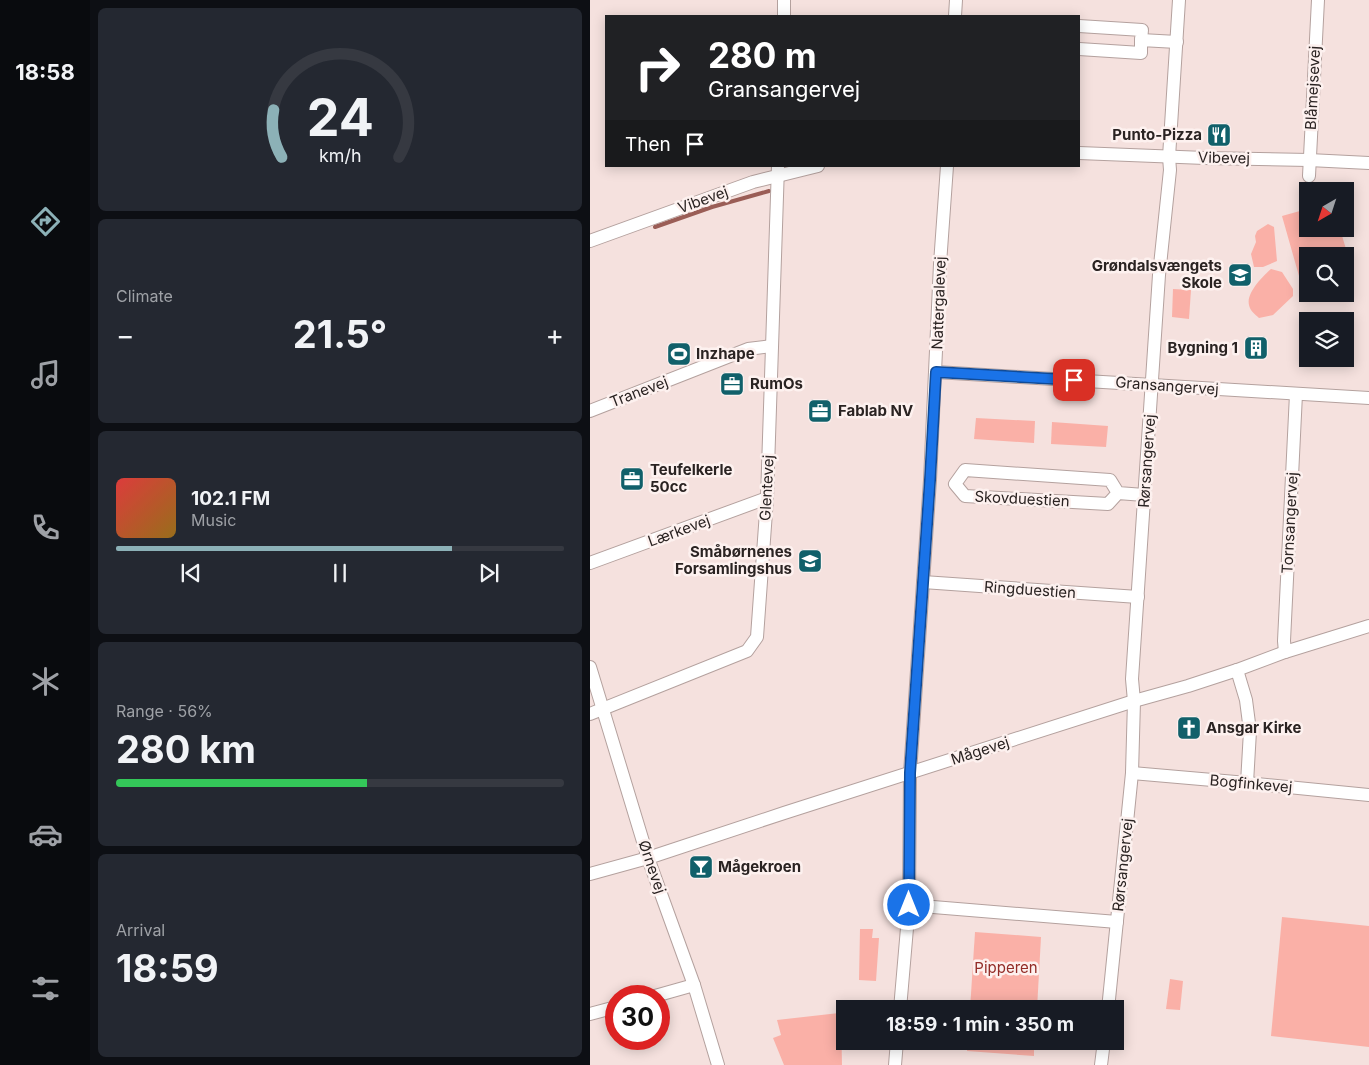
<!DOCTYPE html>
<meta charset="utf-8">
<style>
body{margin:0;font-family:Inter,sans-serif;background:#242831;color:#f1f3f6;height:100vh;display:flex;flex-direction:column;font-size:19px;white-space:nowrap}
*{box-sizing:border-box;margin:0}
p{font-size:16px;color:#9ea1a6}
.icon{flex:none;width:28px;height:28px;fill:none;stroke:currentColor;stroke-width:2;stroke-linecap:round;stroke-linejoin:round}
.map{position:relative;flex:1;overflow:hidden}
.drawer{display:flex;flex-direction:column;gap:8px;padding:8px;background:#0d0f14;width:500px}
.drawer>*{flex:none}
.hud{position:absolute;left:15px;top:15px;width:475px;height:152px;border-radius:0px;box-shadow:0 2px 12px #0003;background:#202124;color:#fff;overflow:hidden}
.needle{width:32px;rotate:219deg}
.buttons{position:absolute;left:709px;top:182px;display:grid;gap:10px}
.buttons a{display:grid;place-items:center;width:55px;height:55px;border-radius:0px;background:#171b24;box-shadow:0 2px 12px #0003;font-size:25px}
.speed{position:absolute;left:15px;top:985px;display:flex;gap:10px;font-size:25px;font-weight:700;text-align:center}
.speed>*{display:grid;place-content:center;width:65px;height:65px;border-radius:50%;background:#171b24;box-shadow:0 2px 12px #0003;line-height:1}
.speed .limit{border:8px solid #d22;background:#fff;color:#111}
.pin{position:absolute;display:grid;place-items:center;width:42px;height:42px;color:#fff;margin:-21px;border-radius:10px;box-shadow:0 2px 8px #0006}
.me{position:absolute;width:55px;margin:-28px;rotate:0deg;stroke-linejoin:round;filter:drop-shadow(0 0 4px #0008)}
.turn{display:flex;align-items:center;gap:18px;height:105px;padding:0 20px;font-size:22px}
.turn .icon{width:65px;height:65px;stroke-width:2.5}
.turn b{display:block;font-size:35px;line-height:42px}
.then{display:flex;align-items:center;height:48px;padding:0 20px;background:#0003;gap:10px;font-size:19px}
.big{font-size:38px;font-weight:700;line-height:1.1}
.drawer .card{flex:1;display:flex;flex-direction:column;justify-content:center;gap:8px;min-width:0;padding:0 18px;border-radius:8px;background:#242831}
.drawer .dial{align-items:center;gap:0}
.dial svg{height:130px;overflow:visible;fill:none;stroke:#363941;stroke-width:7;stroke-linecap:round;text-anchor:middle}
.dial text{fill:#f1f3f6;stroke:none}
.song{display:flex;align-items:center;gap:15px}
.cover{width:60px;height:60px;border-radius:8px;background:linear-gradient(135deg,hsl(0 70% 55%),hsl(40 70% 35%))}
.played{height:5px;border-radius:2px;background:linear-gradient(90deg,#8cb1b7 75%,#363941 75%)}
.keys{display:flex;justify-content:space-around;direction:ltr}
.heat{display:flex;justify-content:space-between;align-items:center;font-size:28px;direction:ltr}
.charge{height:8px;border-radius:4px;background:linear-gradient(90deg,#34c759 56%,#363941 0)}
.trip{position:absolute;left:246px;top:1000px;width:288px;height:50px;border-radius:0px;background:#171b24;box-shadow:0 2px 12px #0003;font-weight:700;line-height:50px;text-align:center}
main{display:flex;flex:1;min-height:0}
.dock{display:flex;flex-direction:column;width:90px;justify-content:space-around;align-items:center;background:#090b0e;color:#9ea1a6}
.dock .icon{width:35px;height:35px}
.dock .current{color:#8cb1b7}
.dock b{font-size:22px;color:#f1f3f6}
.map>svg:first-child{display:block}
</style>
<main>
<nav class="dock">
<b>18:58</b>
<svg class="icon current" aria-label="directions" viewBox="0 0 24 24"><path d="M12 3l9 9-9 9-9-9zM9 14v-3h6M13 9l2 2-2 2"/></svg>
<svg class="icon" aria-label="music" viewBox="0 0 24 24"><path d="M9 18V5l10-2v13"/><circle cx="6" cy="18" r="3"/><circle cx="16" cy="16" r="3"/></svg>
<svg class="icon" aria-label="phone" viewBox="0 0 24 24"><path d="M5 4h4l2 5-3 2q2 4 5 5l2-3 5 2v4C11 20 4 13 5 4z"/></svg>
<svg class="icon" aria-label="climate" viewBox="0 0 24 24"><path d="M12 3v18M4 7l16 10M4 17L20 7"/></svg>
<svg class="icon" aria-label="car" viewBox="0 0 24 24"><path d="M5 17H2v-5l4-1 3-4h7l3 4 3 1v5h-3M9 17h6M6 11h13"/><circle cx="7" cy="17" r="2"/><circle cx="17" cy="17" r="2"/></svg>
<svg class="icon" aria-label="filters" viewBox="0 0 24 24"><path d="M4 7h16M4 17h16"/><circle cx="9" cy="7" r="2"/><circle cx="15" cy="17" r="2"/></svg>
</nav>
<section class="drawer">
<div class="card dial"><svg viewBox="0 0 100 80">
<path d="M14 69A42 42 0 1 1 86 69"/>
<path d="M14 69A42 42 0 0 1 9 40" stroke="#8cb1b7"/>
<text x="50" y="56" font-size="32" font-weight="700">24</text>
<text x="50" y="72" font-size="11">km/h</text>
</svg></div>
<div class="card"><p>Climate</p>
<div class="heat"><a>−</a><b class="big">21.5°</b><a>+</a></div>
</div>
<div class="card">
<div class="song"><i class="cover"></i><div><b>102.1 FM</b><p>Music</p></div></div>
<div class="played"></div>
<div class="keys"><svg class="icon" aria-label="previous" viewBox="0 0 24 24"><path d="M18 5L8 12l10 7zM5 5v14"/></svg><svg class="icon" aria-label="pause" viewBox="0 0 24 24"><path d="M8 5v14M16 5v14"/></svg><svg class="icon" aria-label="next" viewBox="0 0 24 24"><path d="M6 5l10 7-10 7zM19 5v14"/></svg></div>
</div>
<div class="card"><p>Range · 56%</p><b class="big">280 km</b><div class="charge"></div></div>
<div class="card"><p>Arrival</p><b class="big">18:59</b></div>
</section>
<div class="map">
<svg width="779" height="1065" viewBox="0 0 779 1065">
<rect width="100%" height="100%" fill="#f5e1de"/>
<g fill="#fab0a7">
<polygon points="717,209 718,229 750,229 762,269 755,271 755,256 718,256 717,281 711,283 692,216"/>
<polygon points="678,224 684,227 687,261 673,267 664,267 661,254 666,242 665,236 667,231"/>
<path d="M681,269L692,272L703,289V296L683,315L669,318C665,314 660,311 659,305C656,293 673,276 681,269Z"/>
<polygon points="583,289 601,290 599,319 582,317"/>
<polygon points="386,418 445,421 444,443 384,439"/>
<polygon points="462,422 518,426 516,447 461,444"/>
<polygon points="692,917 779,926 779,1047 681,1036"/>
<polygon points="270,929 283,929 282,938 289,938 286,981 269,980"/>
<polygon points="385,932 451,937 447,1009 380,1009"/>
<polygon points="580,979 593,981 590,1010 576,1009"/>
<polygon points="249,1013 251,1015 252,1065 194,1065 183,1038 191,1035 187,1020"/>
<polygon points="378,1041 444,1041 444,1056 377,1051"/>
</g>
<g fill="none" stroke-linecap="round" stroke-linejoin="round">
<polyline stroke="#9a5d56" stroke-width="4" points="65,227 122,207 179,191"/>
<defs>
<g id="street">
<polyline points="194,16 194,0"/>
<polyline points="365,16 366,0"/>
<polyline points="489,26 552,30 551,40"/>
<polyline points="489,49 551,53 551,40 587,42"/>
<polyline points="489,153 615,158 719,160 779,163"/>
<polyline points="719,176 728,0"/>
<polyline points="0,241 163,182 228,166"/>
<polyline points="346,372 779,398"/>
<polyline points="0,411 158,349 182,346"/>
<polyline points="528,493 518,504 375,496 365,484 375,470 520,480 528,493 554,495"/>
<polyline points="0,563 177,498"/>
<polyline points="333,582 548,597"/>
<polyline points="695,652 694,641 706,394"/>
<polyline points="0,667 58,858 104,985 128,1065"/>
<polyline points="647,670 656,700 660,731 657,783"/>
<polyline points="0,714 157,651 167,637 177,498 188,166"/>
<polyline points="542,773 657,783 779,795"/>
<polyline points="0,874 58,858 194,813 544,701 598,686 647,670 695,652 779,626"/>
<polyline points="319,905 527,922"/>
<polyline points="65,996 104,985"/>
<polyline points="310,1009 319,905 320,773 340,480 350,264 357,166"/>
<polyline points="518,1009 542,773 544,701 542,679 569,275 580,170 579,157 589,0"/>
<polyline points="0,1014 26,1007"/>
<polyline points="305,1065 307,1041"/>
<polyline points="511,1065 514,1041"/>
</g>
</defs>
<use href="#street" stroke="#b4a19e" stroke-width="14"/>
<use href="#street" stroke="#fff" stroke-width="12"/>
</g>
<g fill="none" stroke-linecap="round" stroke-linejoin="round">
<defs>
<polyline id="route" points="319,905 320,773 340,480 346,372 484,380"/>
</defs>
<use href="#route" stroke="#114b97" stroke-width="12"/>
<use href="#route" stroke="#1a73e8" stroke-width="9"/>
</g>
<defs>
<symbol id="restaurant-square" viewBox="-11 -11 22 22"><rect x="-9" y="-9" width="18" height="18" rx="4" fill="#11606a" stroke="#fdf1ef"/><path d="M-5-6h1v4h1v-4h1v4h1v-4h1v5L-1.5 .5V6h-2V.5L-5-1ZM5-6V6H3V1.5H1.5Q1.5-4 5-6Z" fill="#fff"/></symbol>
<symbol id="school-square" viewBox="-11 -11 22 22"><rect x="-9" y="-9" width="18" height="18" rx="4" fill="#11606a" stroke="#fdf1ef"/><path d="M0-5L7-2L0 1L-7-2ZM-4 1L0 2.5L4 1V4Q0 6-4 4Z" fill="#fff"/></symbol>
<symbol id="building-square" viewBox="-11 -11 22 22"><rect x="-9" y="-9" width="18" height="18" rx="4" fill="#11606a" stroke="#fdf1ef"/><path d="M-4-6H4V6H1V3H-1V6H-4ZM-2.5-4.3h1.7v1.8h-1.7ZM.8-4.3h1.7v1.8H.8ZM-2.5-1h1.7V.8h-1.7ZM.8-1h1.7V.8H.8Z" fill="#fff"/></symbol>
<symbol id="stadium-square" viewBox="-11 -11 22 22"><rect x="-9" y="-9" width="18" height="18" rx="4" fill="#11606a" stroke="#fdf1ef"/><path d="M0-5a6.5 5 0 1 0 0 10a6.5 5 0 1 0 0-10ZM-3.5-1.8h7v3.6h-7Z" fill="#fff"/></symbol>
<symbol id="office-square" viewBox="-11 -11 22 22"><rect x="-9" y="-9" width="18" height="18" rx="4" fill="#11606a" stroke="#fdf1ef"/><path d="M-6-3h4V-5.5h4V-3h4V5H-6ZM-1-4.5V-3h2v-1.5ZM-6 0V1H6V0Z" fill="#fff"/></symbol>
<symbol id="church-square" viewBox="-11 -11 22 22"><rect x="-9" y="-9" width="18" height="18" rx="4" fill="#11606a" stroke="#fdf1ef"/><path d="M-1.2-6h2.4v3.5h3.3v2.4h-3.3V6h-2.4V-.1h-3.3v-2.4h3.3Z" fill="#fff"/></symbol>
<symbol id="bar-square" viewBox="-11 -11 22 22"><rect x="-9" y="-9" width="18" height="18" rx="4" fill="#11606a" stroke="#fdf1ef"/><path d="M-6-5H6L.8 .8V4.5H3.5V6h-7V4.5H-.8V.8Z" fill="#fff"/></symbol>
</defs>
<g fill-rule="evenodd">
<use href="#restaurant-square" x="615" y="121" width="28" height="28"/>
<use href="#school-square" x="636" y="261" width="28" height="28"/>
<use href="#building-square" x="652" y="334" width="28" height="28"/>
<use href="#stadium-square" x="75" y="340" width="28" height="28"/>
<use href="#office-square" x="128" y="370" width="28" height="28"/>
<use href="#office-square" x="216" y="397" width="28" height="28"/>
<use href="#office-square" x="28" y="465" width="28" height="28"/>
<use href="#school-square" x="206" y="547" width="28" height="28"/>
<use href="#church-square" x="585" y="714" width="28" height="28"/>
<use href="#bar-square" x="97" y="853" width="28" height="28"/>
</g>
<g text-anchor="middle" stroke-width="5" stroke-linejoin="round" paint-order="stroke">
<g font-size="15" fill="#2a2322" stroke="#fdf1ef">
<text transform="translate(723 88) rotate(-87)" y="5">Blåmejsevej</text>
<text transform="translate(634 158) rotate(1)" y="5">Vibevej</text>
<text transform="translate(113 200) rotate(-20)" y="5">Vibevej</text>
<text transform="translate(349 303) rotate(-88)" y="5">Nattergalevej</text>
<text transform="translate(577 386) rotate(4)" y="5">Gransangervej</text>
<text transform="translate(49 392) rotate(-21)" y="5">Tranevej</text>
<text transform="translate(557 461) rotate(-86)" y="5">Rørsangervej</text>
<text transform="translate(177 488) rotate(-87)" y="5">Glentevej</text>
<text transform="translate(432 499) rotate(3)" y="5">Skovduestien</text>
<text transform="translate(700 523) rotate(-87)" y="5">Tornsangervej</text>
<text transform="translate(89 531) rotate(-20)" y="5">Lærkevej</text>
<text transform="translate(440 590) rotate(4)" y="5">Ringduestien</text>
<text transform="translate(390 751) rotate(-18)" y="5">Mågevej</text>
<text transform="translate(661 784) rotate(5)" y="5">Bogfinkevej</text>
<text transform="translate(533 865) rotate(-84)" y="5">Rørsangervej</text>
<text transform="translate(62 867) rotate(71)" y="5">Ørnevej</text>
</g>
<g font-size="15" font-weight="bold" fill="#2a2322" stroke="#fdf1ef" text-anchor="start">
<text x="612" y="140" text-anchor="end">Punto-Pizza</text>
<text x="632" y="271" text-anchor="end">Grøndalsvængets<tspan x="632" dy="17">Skole</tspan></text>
<text x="648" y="353" text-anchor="end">Bygning 1</text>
<text x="106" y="359">Inzhape</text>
<text x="160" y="389">RumOs</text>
<text x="248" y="416">Fablab NV</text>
<text x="60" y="475">Teufelkerle<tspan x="60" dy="17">50cc</tspan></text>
<text x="202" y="557" text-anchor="end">Småbørnenes<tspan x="202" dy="17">Forsamlingshus</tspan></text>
<text x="616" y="733">Ansgar Kirke</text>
<text x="128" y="872">Mågekroen</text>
</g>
<g font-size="15" fill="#932c27" stroke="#fdf1ef">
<text x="416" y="973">Pipperen</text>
</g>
</g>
</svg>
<div class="buttons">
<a><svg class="needle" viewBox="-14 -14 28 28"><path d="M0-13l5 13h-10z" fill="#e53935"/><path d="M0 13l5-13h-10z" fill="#9ea1a6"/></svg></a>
<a><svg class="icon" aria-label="search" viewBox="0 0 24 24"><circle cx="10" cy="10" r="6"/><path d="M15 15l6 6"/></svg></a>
<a><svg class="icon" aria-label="layers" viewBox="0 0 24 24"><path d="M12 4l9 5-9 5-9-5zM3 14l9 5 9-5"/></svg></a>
</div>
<div class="speed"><div class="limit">30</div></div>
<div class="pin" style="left:484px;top:380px;background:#d93025"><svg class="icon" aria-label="arrive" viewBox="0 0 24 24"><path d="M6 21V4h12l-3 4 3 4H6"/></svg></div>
<svg class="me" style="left:319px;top:905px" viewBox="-20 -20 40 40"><circle r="17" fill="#1a73e8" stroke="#fff" stroke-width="3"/><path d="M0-11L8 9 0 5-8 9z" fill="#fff"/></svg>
<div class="trip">18:59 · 1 min · 350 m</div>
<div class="hud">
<div class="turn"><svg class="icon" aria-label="right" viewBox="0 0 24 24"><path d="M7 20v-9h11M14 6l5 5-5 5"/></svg><div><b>280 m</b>Gransangervej</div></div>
<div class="then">Then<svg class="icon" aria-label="arrive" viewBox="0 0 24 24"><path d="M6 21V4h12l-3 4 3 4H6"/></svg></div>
</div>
</div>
</main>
